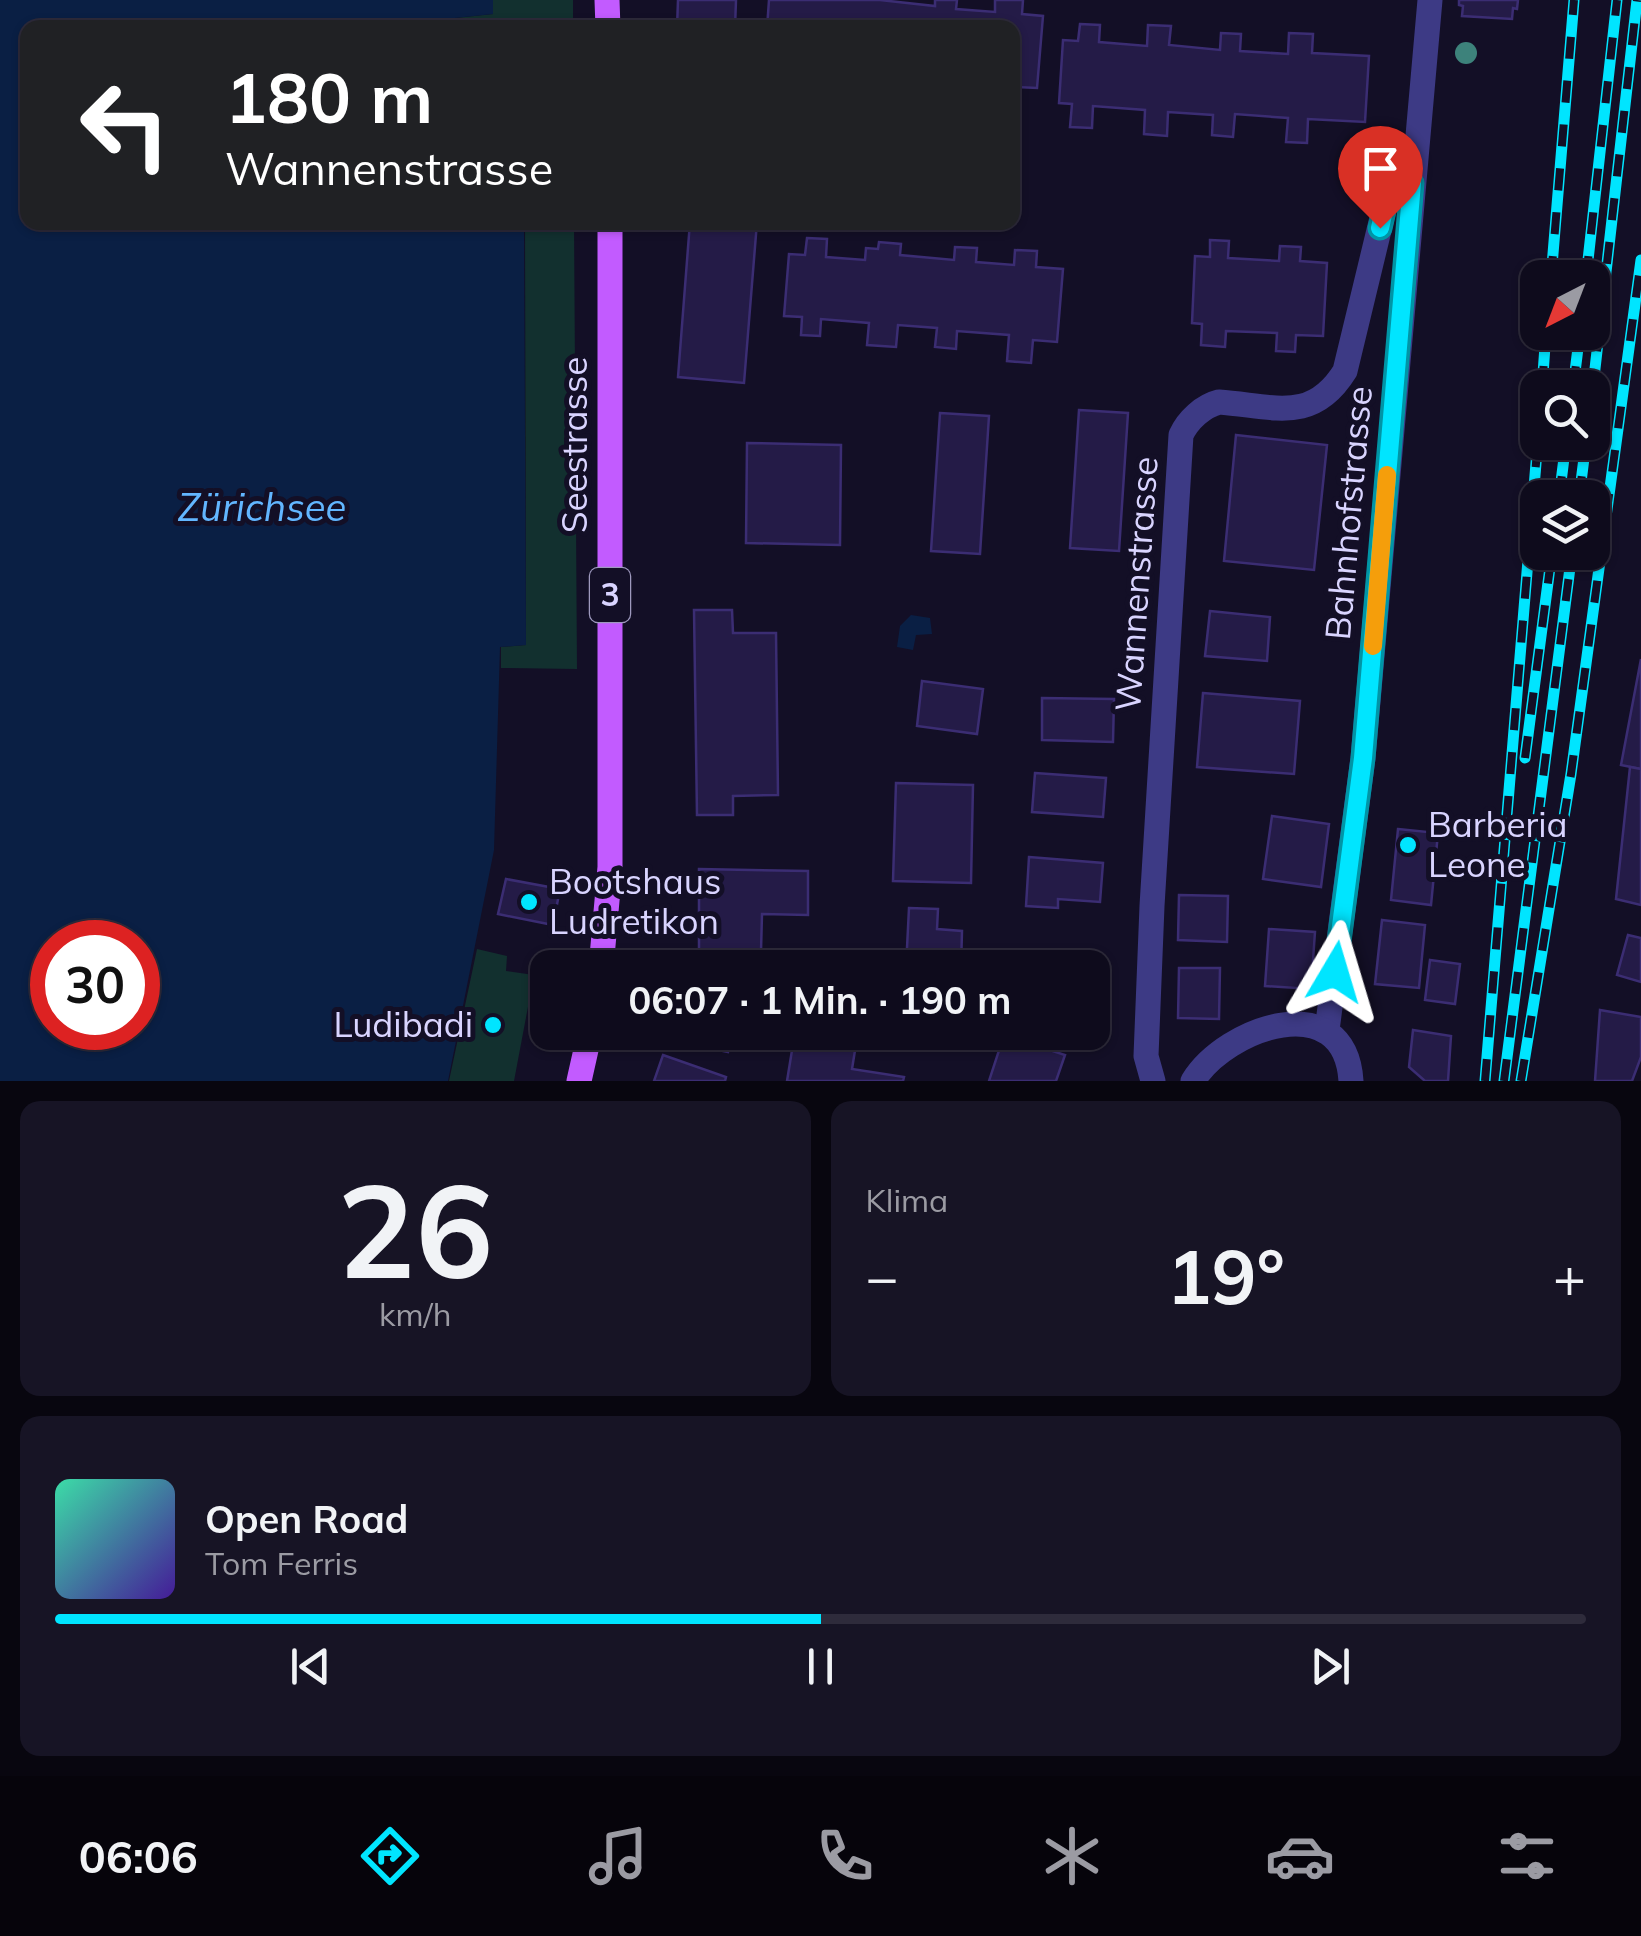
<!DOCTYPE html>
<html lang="de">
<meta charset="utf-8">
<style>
body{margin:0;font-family:Mulish,sans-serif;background:#171425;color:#f1f3f6;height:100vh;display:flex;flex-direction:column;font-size:38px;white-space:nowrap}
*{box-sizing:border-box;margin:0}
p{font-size:32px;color:#9b9ba3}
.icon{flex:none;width:55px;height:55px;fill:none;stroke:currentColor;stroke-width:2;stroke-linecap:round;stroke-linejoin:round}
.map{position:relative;height:1081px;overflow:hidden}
.side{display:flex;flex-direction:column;gap:20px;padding:20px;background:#08060f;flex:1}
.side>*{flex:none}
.banner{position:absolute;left:20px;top:20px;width:1000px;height:210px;border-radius:20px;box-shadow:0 2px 8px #0004,0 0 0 2px #2e2b3b;background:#202124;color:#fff;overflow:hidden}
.needle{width:65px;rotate:222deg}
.fabs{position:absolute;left:1520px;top:260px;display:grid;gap:20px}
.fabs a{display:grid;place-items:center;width:90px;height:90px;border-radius:20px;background:#0e0b1c;box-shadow:0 2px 8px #0004,0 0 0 2px #2e2b3b;font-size:50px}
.speed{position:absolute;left:30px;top:920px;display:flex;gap:20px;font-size:50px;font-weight:700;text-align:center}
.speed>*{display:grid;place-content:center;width:130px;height:130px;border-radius:50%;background:#0e0b1c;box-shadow:0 2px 8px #0004,0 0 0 2px #2e2b3b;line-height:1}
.speed .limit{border:15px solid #d22;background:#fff;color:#111}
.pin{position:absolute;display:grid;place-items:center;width:85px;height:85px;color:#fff;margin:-102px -42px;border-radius:50% 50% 50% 0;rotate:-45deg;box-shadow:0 0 10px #0007}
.pin .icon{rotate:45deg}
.me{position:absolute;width:110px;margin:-55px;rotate:7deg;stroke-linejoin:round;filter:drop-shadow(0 0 8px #0008)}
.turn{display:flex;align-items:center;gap:35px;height:210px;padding:0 40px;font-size:45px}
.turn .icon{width:130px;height:130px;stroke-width:2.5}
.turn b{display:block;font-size:70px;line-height:85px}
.big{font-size:75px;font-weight:700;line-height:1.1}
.side .tile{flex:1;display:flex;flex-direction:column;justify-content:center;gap:15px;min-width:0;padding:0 35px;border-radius:20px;background:#171425}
.side .dial{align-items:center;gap:0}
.dial b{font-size:130px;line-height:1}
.song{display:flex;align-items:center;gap:30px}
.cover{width:120px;height:120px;border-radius:15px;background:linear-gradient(135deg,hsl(160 70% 55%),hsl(260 70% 35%))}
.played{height:10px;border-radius:5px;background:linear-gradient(90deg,#00e5ff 50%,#2e2b3b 50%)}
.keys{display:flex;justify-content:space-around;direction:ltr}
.heat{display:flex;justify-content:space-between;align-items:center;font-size:55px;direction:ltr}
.side .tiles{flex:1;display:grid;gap:20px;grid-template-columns:1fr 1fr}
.tile:last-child{grid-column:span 2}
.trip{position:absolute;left:530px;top:950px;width:580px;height:100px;border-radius:20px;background:#0e0b1c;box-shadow:0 2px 8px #0004,0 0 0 2px #2e2b3b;font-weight:700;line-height:100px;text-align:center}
.tabs{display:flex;height:160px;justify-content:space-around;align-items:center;background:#06040b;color:#9b9ba3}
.tabs .icon{width:70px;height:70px}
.tabs .current{color:#00e5ff}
.tabs b{font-size:45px;color:#f1f3f6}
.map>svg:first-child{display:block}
</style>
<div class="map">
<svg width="1641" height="1081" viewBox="0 0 1641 1081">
<rect width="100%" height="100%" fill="#130f26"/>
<g fill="#12302f">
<polygon points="493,0 573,0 573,27 437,27 436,20 493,14"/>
<polygon points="525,223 574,223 577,669 501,668 501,647 526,645"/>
<polygon points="477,949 507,956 506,971 534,975 514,1081 449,1081"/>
</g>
<g fill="#0a1f44" fill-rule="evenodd">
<path d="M0,0H493V14L436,20V27L28,28V222L524,223L526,645L500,647L494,850L448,1081H0ZM52,942H138V1028H52Z"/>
<polygon points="911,615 930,618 932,634 916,635 913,650 897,647 900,626"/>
</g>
<g fill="#241b47" stroke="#3b2d73" stroke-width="2.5">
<polygon points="678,0 736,0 735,28 677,28"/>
<polygon points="769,0 880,0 935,6 935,0 957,0 956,9 995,12 995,0 1023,0 1022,14 1043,16 1037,88 1014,87 1012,98 1012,28 767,28"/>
<polygon points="1459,0 1518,0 1517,9 1513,8 1512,19 1462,16 1463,6 1459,5"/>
<polygon points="1080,24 1100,25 1099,42 1147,46 1148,25 1171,26 1169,45 1220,50 1221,33 1241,34 1240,51 1288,54 1289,33 1313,34 1312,53 1369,56 1365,122 1308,119 1307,143 1286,142 1288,118 1235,114 1233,137 1212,135 1213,115 1168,112 1167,136 1144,134 1145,110 1093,106 1092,128 1070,127 1072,104 1059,103 1063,40 1078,41"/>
<polygon points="690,222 757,222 744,383 678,377"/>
<polygon points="807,238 827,239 826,257 865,260 866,248 878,249 879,242 901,244 900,255 954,260 955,247 977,248 976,262 1014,265 1015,250 1037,251 1036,267 1063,269 1057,342 1033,340 1031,363 1007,361 1009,335 957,331 956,349 935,347 937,328 898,325 896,347 867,345 869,323 821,319 820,336 801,335 802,317 784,316 789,254 805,255"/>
<polygon points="1210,240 1229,241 1228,258 1279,261 1280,246 1301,247 1300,261 1327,263 1323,336 1296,335 1295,352 1276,351 1277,333 1226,331 1225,347 1201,345 1202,324 1192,323 1195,256 1210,257"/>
<polygon points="1079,410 1128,413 1119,551 1070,548"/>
<polygon points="940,413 989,416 980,554 931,551"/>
<polygon points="1236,435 1327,445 1314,570 1224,561"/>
<polygon points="747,443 841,445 840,545 746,543"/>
<polygon points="694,610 732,610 733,633 776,633 778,795 733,796 733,815 697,815"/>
<polygon points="1210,611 1270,617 1267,661 1205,656"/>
<polygon points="1641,659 1641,769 1621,765"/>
<polygon points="922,681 983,689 977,734 917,726"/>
<polygon points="1203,693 1300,701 1294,774 1197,767"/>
<polygon points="1042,698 1114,699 1113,742 1042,740"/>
<polygon points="1630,767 1641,769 1641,905 1616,899"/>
<polygon points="1035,773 1106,778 1103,817 1032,812"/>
<polygon points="896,783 973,785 971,883 893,881"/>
<polygon points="1272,816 1329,824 1321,887 1263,879"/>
<polygon points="1398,829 1438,833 1431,905 1391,900"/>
<polygon points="1029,857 1103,863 1100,902 1058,899 1058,908 1026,906"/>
<polygon points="699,869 808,871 808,915 762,914 761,951 699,950"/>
<polygon points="506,879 560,889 553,925 498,914"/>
<polygon points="1179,895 1228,896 1227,942 1178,940"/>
<polygon points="909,908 938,909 937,929 962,931 961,968 906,968"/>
<polygon points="1382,920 1425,925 1419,988 1375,984"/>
<polygon points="1269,929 1315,932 1311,989 1265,986"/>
<polygon points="1628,935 1641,938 1641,982 1617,975"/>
<polygon points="1060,956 1102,959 1099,1001 1092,1001 1092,968 1059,968"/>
<polygon points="1430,960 1460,964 1455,1004 1425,1000"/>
<polygon points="1179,968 1220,968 1219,1019 1178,1018"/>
<polygon points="1600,1010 1641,1017 1641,1057 1632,1081 1595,1081"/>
<polygon points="1413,1030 1451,1036 1448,1081 1425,1081 1409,1067"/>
<polygon points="732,1032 728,1052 635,1033 635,1032"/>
<polygon points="795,1032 858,1032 852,1069 904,1077 903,1081 787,1081"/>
<polygon points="1004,1035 1065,1055 1056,1081 989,1081"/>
<polygon points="663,1055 726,1077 725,1081 654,1081"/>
</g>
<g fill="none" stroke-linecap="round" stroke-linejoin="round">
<g stroke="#3d3a85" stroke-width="25">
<polyline points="1327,1030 1363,758 1430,0"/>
<path d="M1153,1081L1146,1056L1152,906L1181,435C1188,420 1203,406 1219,402C1274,406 1312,424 1345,371L1388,193L1398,186L1412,183"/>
</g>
<path stroke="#3d3a85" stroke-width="25" d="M1193,1081C1226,1027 1345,986 1351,1081"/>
<g stroke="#c25bff" stroke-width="25">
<polyline points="607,0 608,28"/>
<polyline points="601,968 610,867 610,222"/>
<polyline points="579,1081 590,1032"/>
</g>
<defs>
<g id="rail">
<polyline points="1551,278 1574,0"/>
<polyline points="1586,278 1617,0"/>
<polyline points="1542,388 1546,332"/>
<polyline points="1573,388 1580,332"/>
<polyline points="1592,395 1637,0"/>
<polyline points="1559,498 1566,442"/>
<polyline points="1579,498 1586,442"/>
<polyline points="1525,758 1552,552"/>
<polyline points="1485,1081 1538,439"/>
<polyline points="1504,1081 1572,552"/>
<polyline points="1521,1081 1571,774 1641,260"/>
</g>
</defs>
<use href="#rail" stroke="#00e5ff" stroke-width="11"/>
<use href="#rail" stroke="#130f26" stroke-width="8" stroke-dasharray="22" stroke-linecap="butt"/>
</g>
<circle fill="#3d827b" cx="1466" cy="53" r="11"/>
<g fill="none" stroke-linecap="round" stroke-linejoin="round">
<defs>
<polyline id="route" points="1335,972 1363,758 1412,183 1398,186 1388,193 1380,228"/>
</defs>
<use href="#route" stroke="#0095a6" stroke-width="25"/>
<use href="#route" stroke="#00e5ff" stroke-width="18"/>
<polyline stroke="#f59e0b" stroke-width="18" points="1373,646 1387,475"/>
</g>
<g fill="#00e5ff" stroke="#130f26" stroke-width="4">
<circle cx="1408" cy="845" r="10"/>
<circle cx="529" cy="902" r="10"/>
<circle cx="493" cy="1025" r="10"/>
</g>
<g text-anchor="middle" stroke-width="10" stroke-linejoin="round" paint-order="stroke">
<rect fill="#130f26" stroke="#9e99be" stroke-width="2.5" x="590" y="568" width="40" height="54" rx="8"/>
<g font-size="32" font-weight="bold" fill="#d9d4ff">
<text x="610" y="606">3</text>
</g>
<g font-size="35" fill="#d9d4ff" stroke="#130f26">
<text transform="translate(575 445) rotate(-90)" y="12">Seestrasse</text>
<text transform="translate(1349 513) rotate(-85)" y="12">Bahnhofstrasse</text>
<text transform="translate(1137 584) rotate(-86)" y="12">Wannenstrasse</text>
</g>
<g font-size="35" fill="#d9d4ff" stroke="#130f26" text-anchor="start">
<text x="1428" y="837">Barberia<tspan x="1428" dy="40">Leone</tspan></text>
<text x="549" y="894">Bootshaus<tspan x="549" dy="40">Ludretikon</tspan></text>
<text x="473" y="1037" text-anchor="end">Ludibadi</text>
</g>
<g font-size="38" font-style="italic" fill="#62b6ff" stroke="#130f26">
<text x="262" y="521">Zürichsee</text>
</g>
</g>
</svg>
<div class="fabs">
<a><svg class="needle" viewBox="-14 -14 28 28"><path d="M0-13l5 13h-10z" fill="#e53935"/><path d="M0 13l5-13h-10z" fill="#9b9ba3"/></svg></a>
<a><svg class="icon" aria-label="search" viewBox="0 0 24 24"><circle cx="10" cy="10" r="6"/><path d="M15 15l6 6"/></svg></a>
<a><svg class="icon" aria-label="layers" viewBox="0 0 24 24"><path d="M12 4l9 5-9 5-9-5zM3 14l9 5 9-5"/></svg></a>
</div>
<div class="speed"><div class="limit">30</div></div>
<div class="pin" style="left:1380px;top:228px;background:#d93025"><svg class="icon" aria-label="arrive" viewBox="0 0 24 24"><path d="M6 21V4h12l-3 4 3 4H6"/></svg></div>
<svg class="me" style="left:1335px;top:972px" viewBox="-20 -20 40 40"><path d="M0-17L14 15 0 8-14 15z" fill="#00e5ff" stroke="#fff" stroke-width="4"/></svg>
<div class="trip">06:07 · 1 Min. · 190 m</div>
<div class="banner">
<div class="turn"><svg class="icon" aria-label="left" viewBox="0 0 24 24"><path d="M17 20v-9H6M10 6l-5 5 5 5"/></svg><div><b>180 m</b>Wannenstrasse</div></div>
</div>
</div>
<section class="side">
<div class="tiles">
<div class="tile dial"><b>26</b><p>km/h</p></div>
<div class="tile"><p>Klima</p>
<div class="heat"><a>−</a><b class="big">19°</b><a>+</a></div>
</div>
<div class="tile">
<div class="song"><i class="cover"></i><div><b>Open Road</b><p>Tom Ferris</p></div></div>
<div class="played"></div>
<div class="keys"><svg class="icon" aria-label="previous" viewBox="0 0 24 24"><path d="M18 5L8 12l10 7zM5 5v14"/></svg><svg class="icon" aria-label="pause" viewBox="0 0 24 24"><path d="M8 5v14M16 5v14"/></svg><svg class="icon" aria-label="next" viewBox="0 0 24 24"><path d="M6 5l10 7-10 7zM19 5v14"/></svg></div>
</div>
</div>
</section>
<nav class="tabs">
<b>06:06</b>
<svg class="icon current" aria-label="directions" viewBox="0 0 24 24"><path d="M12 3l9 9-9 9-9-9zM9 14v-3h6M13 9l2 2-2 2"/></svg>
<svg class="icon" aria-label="music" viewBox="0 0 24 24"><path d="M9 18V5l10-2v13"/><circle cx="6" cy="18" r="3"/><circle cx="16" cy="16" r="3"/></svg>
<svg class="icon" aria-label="phone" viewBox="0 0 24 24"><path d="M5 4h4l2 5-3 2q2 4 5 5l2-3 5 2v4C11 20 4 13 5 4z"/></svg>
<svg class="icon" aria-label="climate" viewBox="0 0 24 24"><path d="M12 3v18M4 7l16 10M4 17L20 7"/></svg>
<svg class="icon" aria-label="car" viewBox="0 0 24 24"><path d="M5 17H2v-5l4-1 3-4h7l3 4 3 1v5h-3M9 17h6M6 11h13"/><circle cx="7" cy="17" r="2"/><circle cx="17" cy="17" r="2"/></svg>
<svg class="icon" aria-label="filters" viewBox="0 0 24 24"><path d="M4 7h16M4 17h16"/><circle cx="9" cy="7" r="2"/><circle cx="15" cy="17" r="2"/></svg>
</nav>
